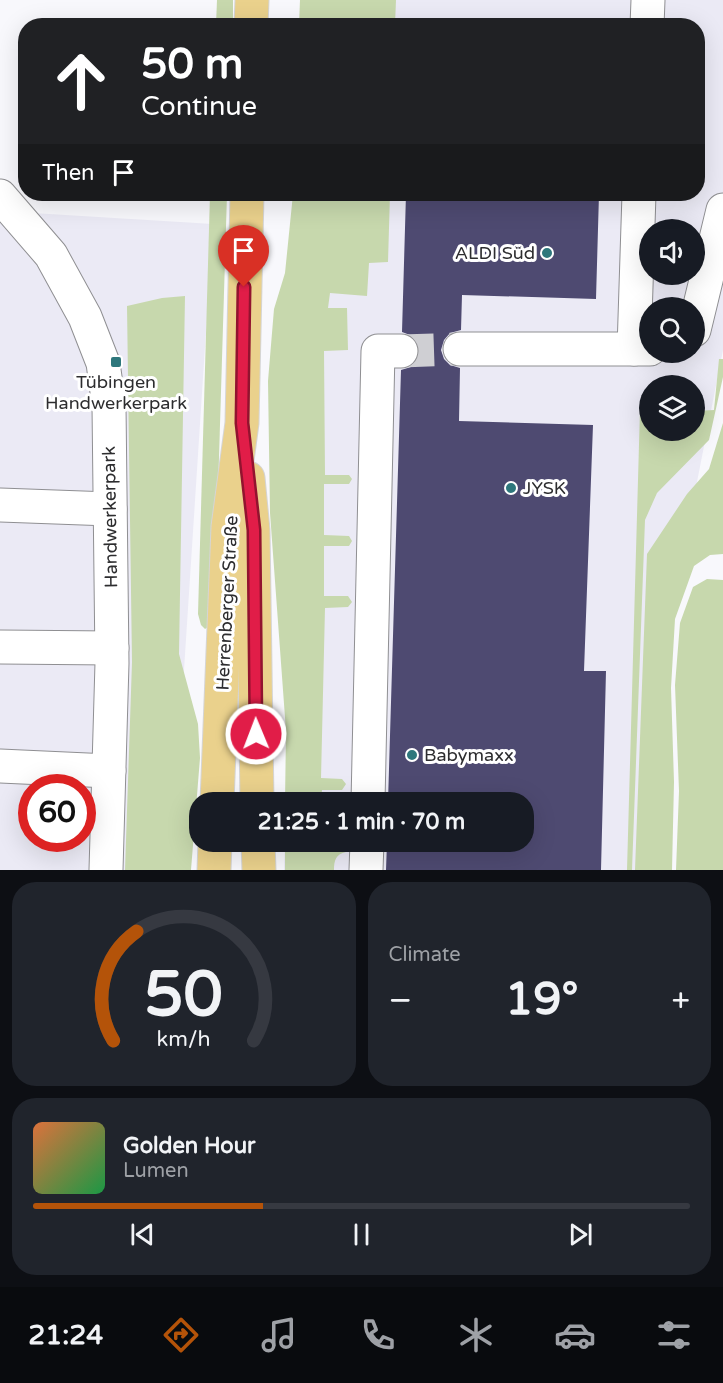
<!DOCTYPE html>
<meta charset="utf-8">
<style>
body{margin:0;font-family:"Varela Round",sans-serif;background:#20242c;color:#f1f3f6;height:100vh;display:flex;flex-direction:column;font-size:22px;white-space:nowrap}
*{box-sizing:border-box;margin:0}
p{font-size:20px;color:#9ea1a6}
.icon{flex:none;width:33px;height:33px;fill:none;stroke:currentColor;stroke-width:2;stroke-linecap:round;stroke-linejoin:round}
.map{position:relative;height:870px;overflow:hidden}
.sheet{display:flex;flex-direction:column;gap:12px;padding:12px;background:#0d0f14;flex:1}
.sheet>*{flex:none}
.guide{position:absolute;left:18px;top:18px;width:687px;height:183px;border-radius:24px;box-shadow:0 6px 24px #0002;background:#202124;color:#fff;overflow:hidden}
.buttons{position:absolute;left:639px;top:219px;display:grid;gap:12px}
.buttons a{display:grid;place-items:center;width:66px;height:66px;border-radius:50%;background:#171b24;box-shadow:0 6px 24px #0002;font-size:30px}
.speed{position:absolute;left:18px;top:774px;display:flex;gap:12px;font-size:30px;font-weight:700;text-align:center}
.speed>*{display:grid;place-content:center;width:78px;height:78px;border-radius:50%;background:#171b24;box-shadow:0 6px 24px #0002;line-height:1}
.speed .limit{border:9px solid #d22;background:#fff;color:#111}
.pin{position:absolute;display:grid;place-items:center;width:51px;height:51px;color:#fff;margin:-62px -26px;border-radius:50% 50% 50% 0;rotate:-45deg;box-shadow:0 0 6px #0007}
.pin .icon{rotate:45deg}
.me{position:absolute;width:66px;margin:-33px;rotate:359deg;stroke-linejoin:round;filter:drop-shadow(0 0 4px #0008)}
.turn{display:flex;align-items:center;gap:21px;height:126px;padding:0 24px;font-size:27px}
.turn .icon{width:78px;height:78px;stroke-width:2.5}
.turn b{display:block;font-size:42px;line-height:51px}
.then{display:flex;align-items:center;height:57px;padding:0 24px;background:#0003;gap:12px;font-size:22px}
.big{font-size:45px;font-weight:700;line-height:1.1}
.sheet .card{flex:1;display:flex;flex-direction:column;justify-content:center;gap:9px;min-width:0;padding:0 21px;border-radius:24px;background:#20242c}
.sheet .dial{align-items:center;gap:0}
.dial svg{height:156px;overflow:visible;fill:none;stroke:#363941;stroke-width:7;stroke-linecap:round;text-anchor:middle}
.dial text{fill:#f1f3f6;stroke:none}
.song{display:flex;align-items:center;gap:18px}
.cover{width:72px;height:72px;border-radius:9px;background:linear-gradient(135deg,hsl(20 70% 55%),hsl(140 70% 35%))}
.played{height:6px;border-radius:3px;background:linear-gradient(90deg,#b45309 35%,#363941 35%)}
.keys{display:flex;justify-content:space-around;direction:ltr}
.heat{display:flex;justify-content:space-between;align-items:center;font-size:33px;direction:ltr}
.sheet .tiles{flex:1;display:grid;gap:12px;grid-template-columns:1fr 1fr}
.card:last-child{grid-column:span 2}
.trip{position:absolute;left:189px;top:792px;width:345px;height:60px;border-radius:24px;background:#171b24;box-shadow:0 6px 24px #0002;font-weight:700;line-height:60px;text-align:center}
.tabs{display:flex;height:96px;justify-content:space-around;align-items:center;background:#090b0e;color:#9ea1a6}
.tabs .icon{width:42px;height:42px}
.tabs .on{color:#b45309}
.tabs b{font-size:27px;color:#f1f3f6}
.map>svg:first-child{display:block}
</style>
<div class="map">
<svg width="723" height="870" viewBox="0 0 723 870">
<rect width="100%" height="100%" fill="#f8f8fc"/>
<g fill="#ebeaf5" fill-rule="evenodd">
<path d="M309,0H723V350L694,497L651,567L643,870H284L285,842H524V802H287L304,194H698V26L308,25ZM650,230H694V274H650ZM650,308H694V352H650ZM650,386H694V430H650Z"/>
<path d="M0,211L213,224L171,870H0ZM32,788H82V838H32Z"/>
</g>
<g fill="#c7d8ad">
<polygon points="217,0 233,0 233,25 216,25"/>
<polygon points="300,0 396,0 395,25 299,25"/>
<polygon points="210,194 227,194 214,623 205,629 201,625 198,614"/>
<polygon points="293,194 390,194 388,262 369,263 367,296 330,293 328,308 347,308 348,350 324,351 325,475 349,475 352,479 349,484 324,484 324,535 349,536 352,541 349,546 324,546 324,596 348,596 352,602 348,607 325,608 321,778 342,779 346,784 342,790 322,790 321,802 285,802 286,731 270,513 268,381 274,309 285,273"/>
<polygon points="185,296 179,654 198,724 200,758 191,870 125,870 132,662 127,306 162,298"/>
<polygon points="719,359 723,359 723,377 709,440 657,493 645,520 632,870 627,870 640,409 649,409 650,430 694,430 695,411 714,410"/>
<polygon points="723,423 723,554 710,555 694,566 675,619 671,688 674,782 672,870 635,870 647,554 687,494 709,469"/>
<polygon points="707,579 723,580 723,870 676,870 679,791 675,685 680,623 693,587"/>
<path d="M285,842L343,843L346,845V852C336,854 334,860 334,870H285Z"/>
</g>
<polygon fill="#4e4a71" points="406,194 599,194 596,299 462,295 461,330 450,333 444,340 441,350 444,359 450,365 460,368 459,421 593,425 584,671 606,671 601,870 386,870 387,842 524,842 524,802 388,802 401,370 411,367 417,360 420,352 417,341 410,335 402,332"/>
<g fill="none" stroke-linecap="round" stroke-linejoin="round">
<polyline stroke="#cfcfd3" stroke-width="33" stroke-dasharray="33 16" stroke-linecap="butt" points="401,351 460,349"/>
<defs>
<g id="minor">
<polyline points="647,26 648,0"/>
<polyline points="0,196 51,255 85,317 103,363 109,406 112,663 106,870"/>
<polyline points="694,330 723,210"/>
<polyline points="460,349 650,349"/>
<polyline points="634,349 639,194"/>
<polyline points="0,505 110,509"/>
<polyline points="0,647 112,648"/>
<polyline points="0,766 109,771"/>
<polyline points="368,802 378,351 401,351"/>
<polyline points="366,870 367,842"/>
</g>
<g id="major">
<polyline points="251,26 252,0"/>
<polyline points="248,478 253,530 257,802"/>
<polyline points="217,802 228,527 242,423 247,194"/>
<polyline points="258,842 259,870"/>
<polyline points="214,870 215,842"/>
</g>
</defs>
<use href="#minor" stroke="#8f8f92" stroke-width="35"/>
<use href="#major" stroke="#d5d5d5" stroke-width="35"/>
<use href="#minor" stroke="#fff" stroke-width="33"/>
<use href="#major" stroke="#ead18c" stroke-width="33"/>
</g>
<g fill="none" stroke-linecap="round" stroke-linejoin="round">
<defs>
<polyline id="route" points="244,287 242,423 254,530 256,734"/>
</defs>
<use href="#route" stroke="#92132f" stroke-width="15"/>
<use href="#route" stroke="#e11d48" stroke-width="10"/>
</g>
<g fill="#2e777c" stroke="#fff" stroke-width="2">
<circle cx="547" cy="253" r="6"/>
<rect x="110" y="356" width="12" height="12" rx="3"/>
<circle cx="511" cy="488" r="6"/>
<circle cx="412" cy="755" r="6"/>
</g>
<g text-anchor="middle" stroke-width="6" stroke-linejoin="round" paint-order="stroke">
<g font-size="18" fill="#2d2d2f" stroke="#fff" text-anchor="start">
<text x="535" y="259" text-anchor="end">ALDI Süd</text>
<text x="116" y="388" text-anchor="middle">Tübingen<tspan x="116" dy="21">Handwerkerpark</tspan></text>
<text x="523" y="494">JYSK</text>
<text x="424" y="761">Babymaxx</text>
</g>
<g font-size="18" fill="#2d2d2f" stroke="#fff">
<text transform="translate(110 517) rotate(-91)" y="6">Handwerkerpark</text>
<text transform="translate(227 603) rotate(-87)" y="6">Herrenberger Straße</text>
</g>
</g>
</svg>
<div class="buttons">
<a><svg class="icon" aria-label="sound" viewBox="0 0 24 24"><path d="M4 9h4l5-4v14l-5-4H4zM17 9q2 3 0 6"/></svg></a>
<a><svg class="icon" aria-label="search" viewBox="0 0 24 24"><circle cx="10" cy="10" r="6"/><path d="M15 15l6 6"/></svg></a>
<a><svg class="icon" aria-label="layers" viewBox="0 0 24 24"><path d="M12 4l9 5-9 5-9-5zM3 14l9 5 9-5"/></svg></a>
</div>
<div class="speed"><div class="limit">60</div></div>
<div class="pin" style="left:244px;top:287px;background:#d93025"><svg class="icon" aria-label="arrive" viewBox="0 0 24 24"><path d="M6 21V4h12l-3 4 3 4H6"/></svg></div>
<svg class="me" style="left:256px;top:734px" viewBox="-20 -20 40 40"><circle r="17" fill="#e11d48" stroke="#fff" stroke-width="3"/><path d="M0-11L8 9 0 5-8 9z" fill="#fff"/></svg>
<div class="trip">21:25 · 1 min · 70 m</div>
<div class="guide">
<div class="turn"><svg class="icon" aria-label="ahead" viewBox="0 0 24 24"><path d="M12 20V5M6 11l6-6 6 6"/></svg><div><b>50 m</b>Continue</div></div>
<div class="then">Then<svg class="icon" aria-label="arrive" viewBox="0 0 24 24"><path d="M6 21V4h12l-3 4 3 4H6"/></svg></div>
</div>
</div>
<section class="sheet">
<div class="tiles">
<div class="card dial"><svg viewBox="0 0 100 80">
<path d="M14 69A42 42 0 1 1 86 69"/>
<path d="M14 69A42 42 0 0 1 26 13" stroke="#b45309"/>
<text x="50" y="56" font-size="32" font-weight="700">50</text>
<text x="50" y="72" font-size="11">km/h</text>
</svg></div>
<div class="card"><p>Climate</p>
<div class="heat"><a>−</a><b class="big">19°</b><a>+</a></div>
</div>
<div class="card">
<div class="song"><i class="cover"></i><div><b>Golden Hour</b><p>Lumen</p></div></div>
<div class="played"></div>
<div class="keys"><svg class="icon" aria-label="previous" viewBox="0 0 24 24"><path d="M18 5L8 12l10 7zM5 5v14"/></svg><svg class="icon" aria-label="pause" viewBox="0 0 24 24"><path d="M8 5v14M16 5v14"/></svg><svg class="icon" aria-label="next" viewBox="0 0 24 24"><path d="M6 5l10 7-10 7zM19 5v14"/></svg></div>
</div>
</div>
</section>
<nav class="tabs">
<b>21:24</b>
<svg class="icon on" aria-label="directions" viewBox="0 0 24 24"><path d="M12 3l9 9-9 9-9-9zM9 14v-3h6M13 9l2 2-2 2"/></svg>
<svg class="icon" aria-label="music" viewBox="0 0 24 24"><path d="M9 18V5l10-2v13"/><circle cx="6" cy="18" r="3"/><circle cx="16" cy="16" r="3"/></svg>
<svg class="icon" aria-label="phone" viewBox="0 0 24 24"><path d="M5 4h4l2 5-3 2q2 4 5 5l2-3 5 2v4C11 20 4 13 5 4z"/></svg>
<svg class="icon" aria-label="climate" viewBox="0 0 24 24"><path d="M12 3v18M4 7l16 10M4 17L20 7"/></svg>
<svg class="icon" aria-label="car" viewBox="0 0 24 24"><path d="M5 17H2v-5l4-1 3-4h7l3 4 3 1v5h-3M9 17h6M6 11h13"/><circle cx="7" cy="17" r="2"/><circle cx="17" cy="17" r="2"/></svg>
<svg class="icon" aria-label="filters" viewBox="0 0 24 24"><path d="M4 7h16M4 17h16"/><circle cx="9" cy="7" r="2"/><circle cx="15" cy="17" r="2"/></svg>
</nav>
